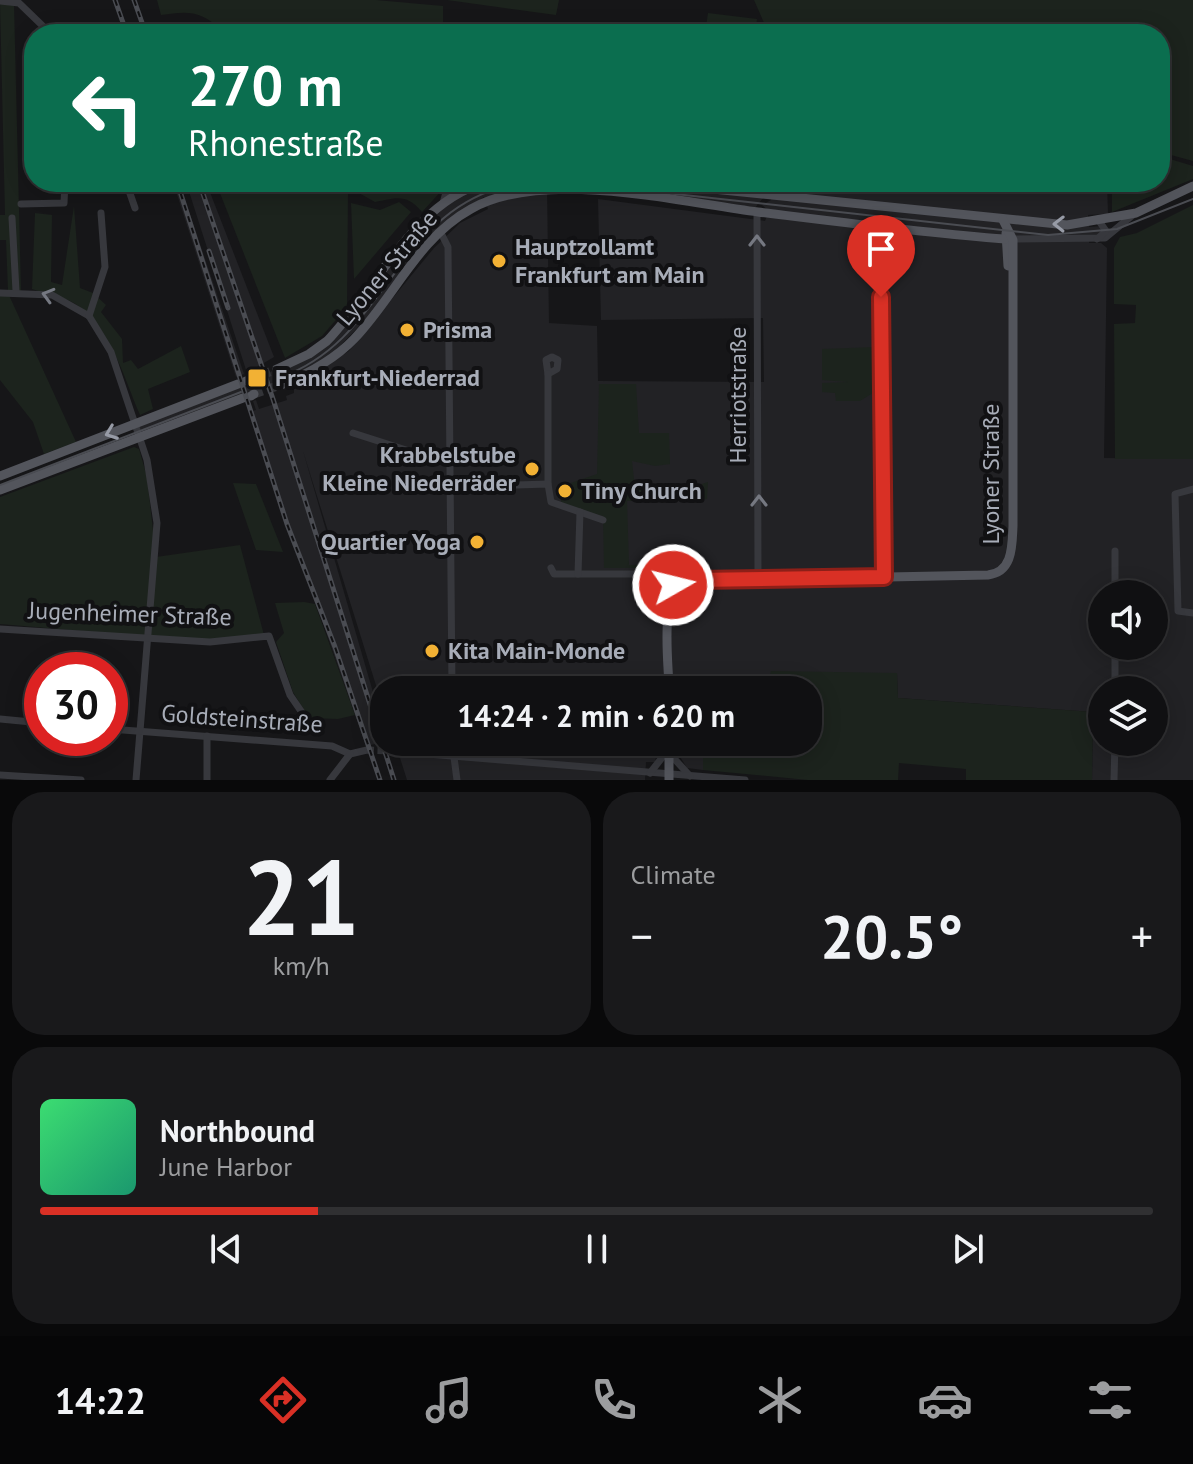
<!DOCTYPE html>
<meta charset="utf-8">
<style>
body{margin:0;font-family:"PT Sans",sans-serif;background:#19191b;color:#f1f3f6;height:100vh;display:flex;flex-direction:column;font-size:30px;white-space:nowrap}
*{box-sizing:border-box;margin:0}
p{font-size:26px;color:#9c9d9f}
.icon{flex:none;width:44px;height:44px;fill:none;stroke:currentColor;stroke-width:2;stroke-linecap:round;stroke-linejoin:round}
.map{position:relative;height:780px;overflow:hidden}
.side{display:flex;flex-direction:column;gap:12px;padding:12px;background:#09090a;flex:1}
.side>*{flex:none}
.guide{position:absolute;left:24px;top:24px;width:1146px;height:168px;border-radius:32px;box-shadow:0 4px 20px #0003,0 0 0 2px #303032;background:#0b6e4f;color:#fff;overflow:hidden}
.buttons{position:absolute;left:1088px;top:580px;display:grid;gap:16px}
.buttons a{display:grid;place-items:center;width:80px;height:80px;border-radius:50%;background:#101012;box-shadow:0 4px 20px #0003,0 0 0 2px #303032;font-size:40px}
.speed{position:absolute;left:24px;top:652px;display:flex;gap:16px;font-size:40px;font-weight:700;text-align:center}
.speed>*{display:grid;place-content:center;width:104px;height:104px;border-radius:50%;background:#101012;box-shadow:0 4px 20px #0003,0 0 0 2px #303032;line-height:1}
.speed .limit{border:12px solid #d22;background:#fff;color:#111}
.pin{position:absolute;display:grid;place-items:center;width:68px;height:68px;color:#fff;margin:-82px -34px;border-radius:50% 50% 50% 0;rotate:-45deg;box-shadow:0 0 8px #0007}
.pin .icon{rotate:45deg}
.me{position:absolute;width:88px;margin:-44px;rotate:82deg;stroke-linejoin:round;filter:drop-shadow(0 0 6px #0008)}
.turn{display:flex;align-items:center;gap:28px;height:168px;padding:0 32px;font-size:36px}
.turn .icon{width:104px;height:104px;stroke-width:2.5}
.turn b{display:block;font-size:56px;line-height:68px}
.big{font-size:60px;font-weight:700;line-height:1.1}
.side .tile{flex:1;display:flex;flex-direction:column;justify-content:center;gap:12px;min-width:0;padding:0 28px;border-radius:32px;background:#19191b}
.side .dial{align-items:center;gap:0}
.dial b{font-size:104px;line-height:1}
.song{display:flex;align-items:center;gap:24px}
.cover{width:96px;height:96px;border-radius:12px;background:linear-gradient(135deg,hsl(140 70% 55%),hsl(160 70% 35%))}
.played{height:8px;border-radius:4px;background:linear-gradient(90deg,#d93025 25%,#303032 25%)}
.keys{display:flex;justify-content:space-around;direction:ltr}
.heat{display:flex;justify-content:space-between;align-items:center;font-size:44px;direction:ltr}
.side .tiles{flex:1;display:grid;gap:12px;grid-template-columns:1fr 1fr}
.tile:last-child{grid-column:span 2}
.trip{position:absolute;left:370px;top:676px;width:452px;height:80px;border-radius:32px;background:#101012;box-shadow:0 4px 20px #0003,0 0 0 2px #303032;font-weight:700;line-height:80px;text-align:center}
.tabs{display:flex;height:128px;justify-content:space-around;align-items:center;background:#060607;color:#9c9d9f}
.tabs .icon{width:56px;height:56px}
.tabs .active{color:#d93025}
.tabs b{font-size:36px;color:#f1f3f6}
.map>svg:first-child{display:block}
</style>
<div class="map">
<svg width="1193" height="780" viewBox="0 0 1193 780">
<rect width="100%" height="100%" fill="#161618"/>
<g fill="#222225" fill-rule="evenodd">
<polygon points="173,182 179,182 244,374 236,377"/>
<polygon points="186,182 206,182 274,357 247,373"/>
<path d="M480,182H621L763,198L754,209L547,187L549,323L597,326L598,381L764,382L763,318L601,320L598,199L765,221L769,211L762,205L771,200L772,187L761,185V182H1107L1108,214L1088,215L1089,227L1102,226L1101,235L1089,236V243H1101L1107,248L1104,458L1193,459V780H1092L1093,712L898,698L897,674L704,685V690H384V711L303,451L384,730V742L366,746L249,412L256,410L253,401L256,400L259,409L287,400L286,396L294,393V385L349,351L434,248L460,223L488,209L484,197L451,218L402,267L398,264V259L438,212ZM1102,594H1154V646H1102ZM1102,690H1154V742H1102Z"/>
<polygon points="394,261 393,268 401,273 372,313 332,354 291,377 141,434 138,426 316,353"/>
<polygon points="395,742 703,742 703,770 687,768 679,755 657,752 655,762 646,762 645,780 407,780"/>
</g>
<g fill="#1c231d">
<path d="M157,0H376L443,6V34H170L168,25L221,30C201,10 187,11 161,15Z"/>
<polygon points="447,0 559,0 556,15"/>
<polygon points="754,0 1193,0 1193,161 1160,152 1160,34 769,34"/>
<polygon points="0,3 14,4 21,291 8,293 76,442 44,454 33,422 0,380 0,293 8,291 6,240 0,240 0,215 5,215"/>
<polygon points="708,13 757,19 755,34 705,34"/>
<polygon points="1160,156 1193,166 1193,179 1112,212 1112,182 1160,182"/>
<polygon points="242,182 348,193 347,307 322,336 285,358 216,183"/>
<path d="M283,182H445L444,188L422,212C406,193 397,198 375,202L350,188Z"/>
<polygon points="399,202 411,212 354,279 351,203 380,210"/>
<polygon points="1193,205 1193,459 1115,459 1114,324 1135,323 1136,305 1114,304 1114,248 1120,237 1137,233"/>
<path d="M74,206L80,288L93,293L106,305L101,312L122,339L123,363L131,360L138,369L181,346L190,372L148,389L153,409L140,415C124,378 108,318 68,300C57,295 44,293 32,289L35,213L52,215L51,282L62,285Z"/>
<polygon points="876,347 876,391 860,401 836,401 835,393 822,392 822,383 848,382 822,380 822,349"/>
<polygon points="599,384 636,384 639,433 669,433 670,464 655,466 632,461 635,488 689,488 708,482 707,499 627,501 629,565 694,564 694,573 683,575 679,568 604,568 603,516 562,507 559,487 597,474"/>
<polygon points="134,447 139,449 147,477 156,557 240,545 264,635 210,642 0,624 0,497"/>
<polygon points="233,483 256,484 283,552 256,550"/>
<polygon points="304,602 315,604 355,715 338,719 309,718 293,692 276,642 284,633 275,603"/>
<polygon points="771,671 897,673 898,698 1093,712 1092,780 966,780 966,769 899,763 898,780 808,780 703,770 703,742 808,742 808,690 704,690 704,685 768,683"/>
</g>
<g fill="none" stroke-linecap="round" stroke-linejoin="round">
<polyline stroke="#333438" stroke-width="7" stroke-dasharray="7 3.5" stroke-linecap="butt" points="367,750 391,751"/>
<g stroke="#333438" stroke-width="9" stroke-dasharray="9 4.5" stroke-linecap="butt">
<polyline points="249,380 277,369"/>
<polyline points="254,394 283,384"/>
</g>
<g stroke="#37383d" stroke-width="7">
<polyline points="0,1 19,3 49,32"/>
<polyline points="46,34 61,30 71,34"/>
<polyline points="27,168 34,168"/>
<polyline points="126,182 135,208"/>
<polyline points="462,182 476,184"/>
<polyline points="443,203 449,182"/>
<polyline points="21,204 64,203 65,182"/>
<polyline points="757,212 758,579"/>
<polyline points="12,218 16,291"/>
<polyline points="882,225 884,577"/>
<polyline points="440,231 448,247 452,690"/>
<polyline points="1008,239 1105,238 1134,214"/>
<polyline points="1097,239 1106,231 1099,221"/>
<polyline points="0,293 52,295 89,316 111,352 147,460 157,523 136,780"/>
<polyline points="89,316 105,267 101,213"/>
<polygon points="552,357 558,360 557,369 548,374 546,360"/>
<polyline points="548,374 548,484"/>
<polyline points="353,433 450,464"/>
<polyline points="450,487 548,484 551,502 603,520"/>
<polyline points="1193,489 1175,494 1178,611 1193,613"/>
<polyline points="551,568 554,574 659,574 675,588"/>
<polyline points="578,574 580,512"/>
<polyline points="1115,594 1115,551"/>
<polyline points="0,629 210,642 269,636 290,695 303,714"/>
<polyline points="1115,690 1115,646"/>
<polyline points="0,719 42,723"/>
<polyline points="110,729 332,746 350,754 367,750"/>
<polyline points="207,736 207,780"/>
<polyline points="452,742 457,780"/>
<polyline points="391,751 745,780"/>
<polyline points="669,753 690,776"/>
<polyline points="650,773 668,750"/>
<polyline points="0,775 81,780"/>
<polyline points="330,780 350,754"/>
<polyline points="1114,780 1115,742"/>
</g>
<g stroke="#53555c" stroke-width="9">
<polyline points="644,182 1067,225 1136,213 1193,186"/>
<polyline points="1006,233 1008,266"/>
<path d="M277,369L309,354L327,341C377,289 412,203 486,182"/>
<polyline points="246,381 249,380"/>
<path d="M283,384C309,373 335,359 354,339C395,296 418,238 471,209C543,168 678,202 758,212C840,222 923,233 1005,239"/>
<polyline points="251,396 254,394"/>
<polyline points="0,476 238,384"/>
<polyline points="0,490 243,398"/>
<path d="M669,690C669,663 658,593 686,581L988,575C1013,572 1012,546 1013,526V240L1003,220"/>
<polyline points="669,780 669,742"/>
</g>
<g stroke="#4a4c52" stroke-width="2">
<polyline points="566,182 1048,235 1117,229 1193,199"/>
<path d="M281,377C392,338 395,199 527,182"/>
<polyline points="0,485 241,392"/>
</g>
<defs>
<g id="rail">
<polyline points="115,0 127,34"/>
<polyline points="134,0 146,34"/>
<polyline points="177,182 287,524 335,647 380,780"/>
<polyline points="199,182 273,399 394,780"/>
<polyline points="209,251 228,308"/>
</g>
</defs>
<use href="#rail" stroke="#4a4c52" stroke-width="5"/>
<use href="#rail" stroke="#111113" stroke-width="2" stroke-dasharray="6" stroke-linecap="butt"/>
</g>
<defs><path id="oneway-chevron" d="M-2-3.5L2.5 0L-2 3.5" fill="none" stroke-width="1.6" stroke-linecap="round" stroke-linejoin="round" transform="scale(2)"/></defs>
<g stroke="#979ba6">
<use href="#oneway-chevron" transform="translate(1059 224) rotate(-179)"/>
<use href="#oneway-chevron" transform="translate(111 433) rotate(159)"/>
</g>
<g stroke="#757881">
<use href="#oneway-chevron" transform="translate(757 241) rotate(-90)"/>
<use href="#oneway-chevron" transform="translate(48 295) rotate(-164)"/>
<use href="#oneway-chevron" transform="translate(759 501) rotate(-90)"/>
</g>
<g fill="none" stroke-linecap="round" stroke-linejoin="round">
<defs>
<polyline id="route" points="673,585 675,588 694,580 884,577 881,297"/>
</defs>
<use href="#route" stroke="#8d1f18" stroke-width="20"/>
<use href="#route" stroke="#d93025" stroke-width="14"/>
</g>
<g fill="#f2b134" stroke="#111113" stroke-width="3">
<circle cx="499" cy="261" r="8"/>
<circle cx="407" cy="330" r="8"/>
<rect x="247" y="368" width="20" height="20" rx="4"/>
<circle cx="532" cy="469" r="8"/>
<circle cx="565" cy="491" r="8"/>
<circle cx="477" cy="542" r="8"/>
<circle cx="432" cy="651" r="8"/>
</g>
<g text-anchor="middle" stroke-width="8" stroke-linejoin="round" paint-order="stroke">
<g font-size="24" font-weight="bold" fill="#a8adb8" stroke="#111113" text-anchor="start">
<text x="515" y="255">Hauptzollamt<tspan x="515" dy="28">Frankfurt am Main</tspan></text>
<text x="423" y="338">Prisma</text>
<text x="275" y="386">Frankfurt-Niederrad</text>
<text x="516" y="463" text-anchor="end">Krabbelstube<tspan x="516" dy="28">Kleine Niederräder</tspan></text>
<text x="581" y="499">Tiny Church</text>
<text x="461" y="550" text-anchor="end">Quartier Yoga</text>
<text x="448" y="659">Kita Main-Monde</text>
</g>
<g font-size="24" fill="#a8adb8" stroke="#111113">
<text transform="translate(387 268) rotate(-50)" y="8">Lyoner Straße</text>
<text transform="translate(738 395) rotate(-90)" y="8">Herriotstraße</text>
<text transform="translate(991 474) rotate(-90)" y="8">Lyoner Straße</text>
<text transform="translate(130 614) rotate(2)" y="8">Jugenheimer Straße</text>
<text transform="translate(242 719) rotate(4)" y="8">Goldsteinstraße</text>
</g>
</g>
</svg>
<div class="buttons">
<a><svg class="icon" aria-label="sound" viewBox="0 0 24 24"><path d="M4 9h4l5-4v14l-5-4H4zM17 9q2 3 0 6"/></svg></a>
<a><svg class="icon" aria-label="layers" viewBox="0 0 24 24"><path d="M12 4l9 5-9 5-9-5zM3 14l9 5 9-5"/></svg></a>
</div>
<div class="speed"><div class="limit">30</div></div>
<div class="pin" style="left:881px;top:297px;background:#d93025"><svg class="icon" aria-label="arrive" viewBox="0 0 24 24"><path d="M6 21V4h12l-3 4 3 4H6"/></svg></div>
<svg class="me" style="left:673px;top:585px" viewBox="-20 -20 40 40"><circle r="17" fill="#d93025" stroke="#fff" stroke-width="3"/><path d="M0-11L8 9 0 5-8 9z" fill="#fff"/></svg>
<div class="trip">14:24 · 2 min · 620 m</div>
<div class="guide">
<div class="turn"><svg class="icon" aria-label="left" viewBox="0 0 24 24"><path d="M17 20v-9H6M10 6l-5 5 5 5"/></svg><div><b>270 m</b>Rhonestraße</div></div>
</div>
</div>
<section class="side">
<div class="tiles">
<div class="tile dial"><b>21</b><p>km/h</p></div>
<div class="tile"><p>Climate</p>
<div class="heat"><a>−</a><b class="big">20.5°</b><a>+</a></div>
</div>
<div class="tile">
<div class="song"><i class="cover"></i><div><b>Northbound</b><p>June Harbor</p></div></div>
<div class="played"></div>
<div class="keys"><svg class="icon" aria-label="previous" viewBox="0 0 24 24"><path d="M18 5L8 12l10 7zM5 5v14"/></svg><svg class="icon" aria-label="pause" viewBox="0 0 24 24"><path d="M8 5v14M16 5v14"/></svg><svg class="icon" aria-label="next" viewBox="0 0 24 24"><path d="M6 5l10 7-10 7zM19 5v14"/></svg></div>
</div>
</div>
</section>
<nav class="tabs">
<b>14:22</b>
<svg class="icon active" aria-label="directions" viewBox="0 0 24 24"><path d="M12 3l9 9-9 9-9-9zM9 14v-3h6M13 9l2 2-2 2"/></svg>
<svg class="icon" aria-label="music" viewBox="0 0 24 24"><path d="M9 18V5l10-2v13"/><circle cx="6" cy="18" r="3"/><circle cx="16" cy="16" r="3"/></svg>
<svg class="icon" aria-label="phone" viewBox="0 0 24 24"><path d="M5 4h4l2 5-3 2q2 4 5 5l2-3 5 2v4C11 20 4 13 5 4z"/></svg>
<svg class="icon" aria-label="climate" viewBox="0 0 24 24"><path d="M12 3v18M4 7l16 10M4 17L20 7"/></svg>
<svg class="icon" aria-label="car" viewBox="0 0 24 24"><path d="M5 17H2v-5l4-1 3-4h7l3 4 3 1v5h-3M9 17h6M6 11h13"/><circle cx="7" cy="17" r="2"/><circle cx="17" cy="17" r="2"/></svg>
<svg class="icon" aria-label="filters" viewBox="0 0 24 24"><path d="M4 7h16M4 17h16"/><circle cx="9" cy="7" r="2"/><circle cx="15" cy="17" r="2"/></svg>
</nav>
